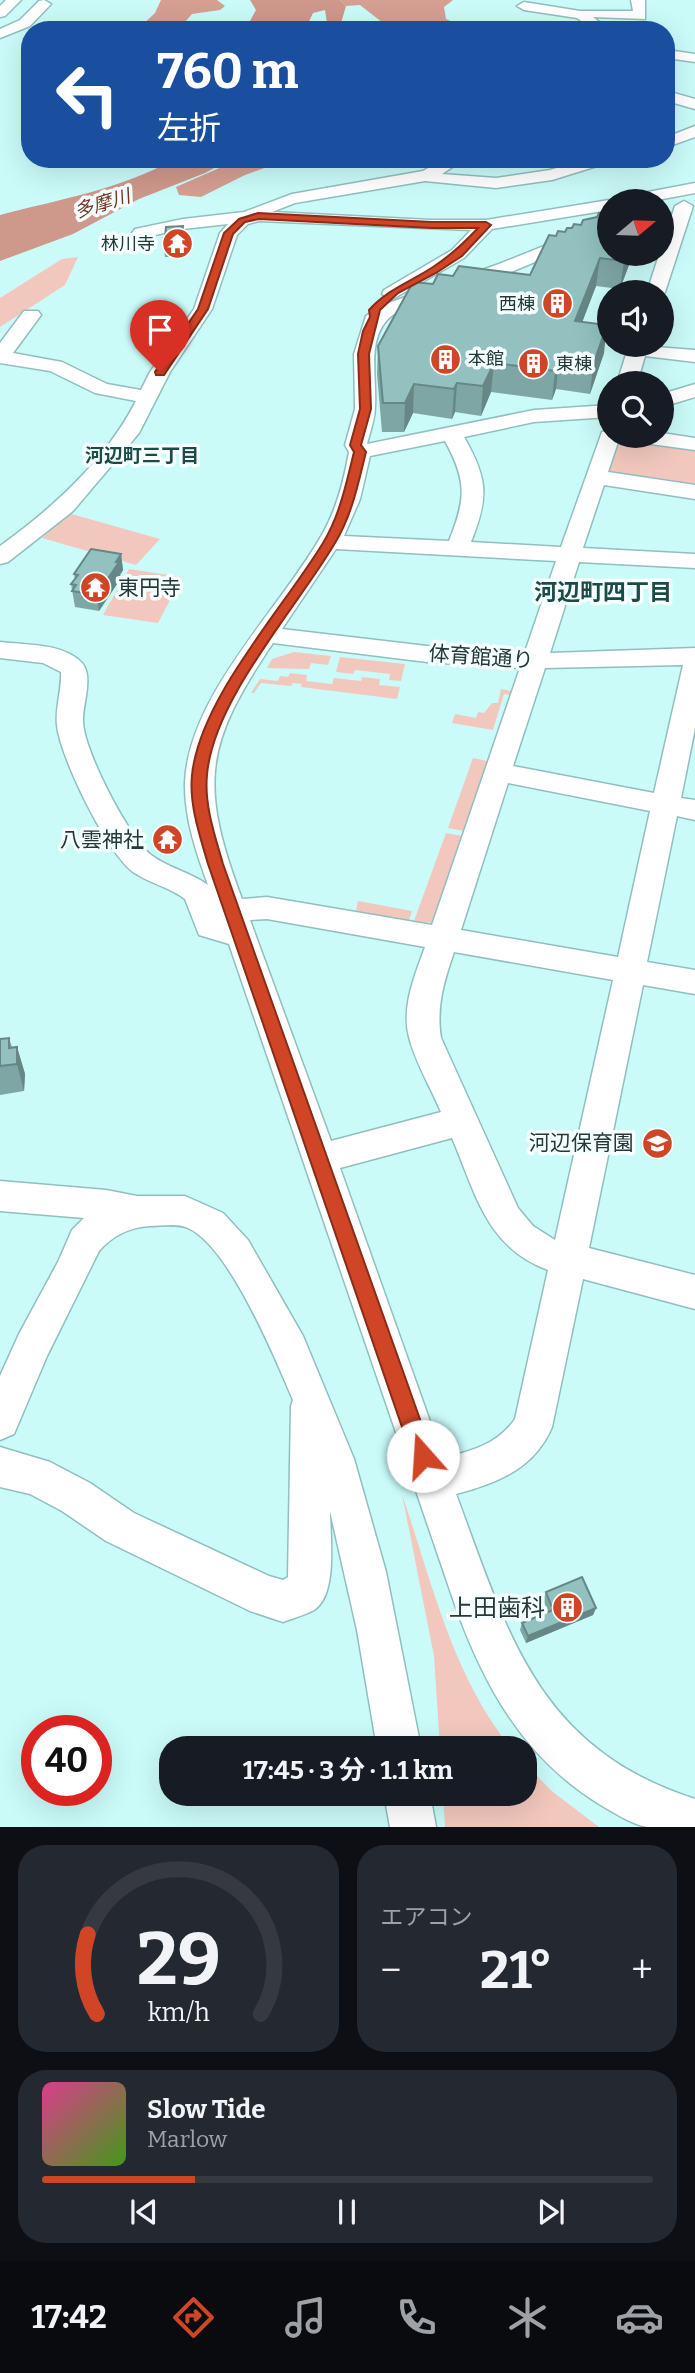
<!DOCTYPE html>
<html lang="ja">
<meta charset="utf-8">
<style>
body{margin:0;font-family:Bitter,"Noto Sans JP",serif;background:#242831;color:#f1f3f6;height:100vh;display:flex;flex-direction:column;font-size:26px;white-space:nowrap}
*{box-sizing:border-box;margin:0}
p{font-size:23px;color:#9ea1a6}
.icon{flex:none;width:38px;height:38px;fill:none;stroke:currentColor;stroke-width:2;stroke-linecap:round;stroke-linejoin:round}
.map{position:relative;height:1827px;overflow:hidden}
.sheet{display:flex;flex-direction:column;gap:18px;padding:18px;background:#0d0f14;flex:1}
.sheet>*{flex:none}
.top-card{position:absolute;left:21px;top:21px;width:654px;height:147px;border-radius:28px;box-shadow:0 7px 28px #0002;background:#1a4fa0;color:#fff;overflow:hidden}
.needle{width:46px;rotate:71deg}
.tools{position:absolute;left:597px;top:189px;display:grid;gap:14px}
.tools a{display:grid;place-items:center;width:77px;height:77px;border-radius:50%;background:#171b24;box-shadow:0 7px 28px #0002;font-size:35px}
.speed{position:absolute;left:21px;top:1715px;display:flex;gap:14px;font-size:35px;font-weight:700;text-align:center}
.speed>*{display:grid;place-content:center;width:91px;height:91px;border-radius:50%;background:#171b24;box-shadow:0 7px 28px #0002;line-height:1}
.speed .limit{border:10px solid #d22;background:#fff;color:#111}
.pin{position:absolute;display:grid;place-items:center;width:60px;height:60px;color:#fff;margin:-72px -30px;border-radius:50% 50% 50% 0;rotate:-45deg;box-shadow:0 0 7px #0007}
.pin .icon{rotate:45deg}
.me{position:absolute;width:77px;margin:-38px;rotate:341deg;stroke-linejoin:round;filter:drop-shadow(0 0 5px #0008)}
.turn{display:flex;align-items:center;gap:24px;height:147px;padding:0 21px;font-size:32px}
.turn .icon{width:91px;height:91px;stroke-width:2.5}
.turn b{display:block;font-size:49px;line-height:60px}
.big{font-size:52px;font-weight:700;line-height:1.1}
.sheet .tile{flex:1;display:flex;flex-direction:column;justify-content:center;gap:10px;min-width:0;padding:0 24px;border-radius:28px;background:#242831}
.sheet .dial{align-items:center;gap:0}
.dial svg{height:182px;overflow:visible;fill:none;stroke:#363941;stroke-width:7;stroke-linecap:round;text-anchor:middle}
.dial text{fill:#f1f3f6;stroke:none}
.song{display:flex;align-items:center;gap:21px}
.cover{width:84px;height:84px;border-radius:10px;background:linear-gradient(135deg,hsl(330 70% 55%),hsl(100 70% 35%))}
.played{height:7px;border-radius:4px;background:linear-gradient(90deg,#cf4526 25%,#363941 25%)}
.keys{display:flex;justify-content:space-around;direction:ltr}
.heat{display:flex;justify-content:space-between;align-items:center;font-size:38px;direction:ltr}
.sheet .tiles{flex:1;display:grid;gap:18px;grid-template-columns:1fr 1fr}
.tile:last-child{grid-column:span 2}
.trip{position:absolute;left:159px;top:1736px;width:378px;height:70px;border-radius:28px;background:#171b24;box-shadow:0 7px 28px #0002;font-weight:700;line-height:70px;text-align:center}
.dock{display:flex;height:112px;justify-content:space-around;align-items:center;background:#090b0e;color:#9ea1a6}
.dock .icon{width:49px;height:49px}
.dock .on{color:#cf4526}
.dock b{font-size:32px;color:#f1f3f6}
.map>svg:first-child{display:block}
</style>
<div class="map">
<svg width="695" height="1827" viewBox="0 0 695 1827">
<rect width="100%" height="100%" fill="#cafbf9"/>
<g fill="#f2c8be">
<polygon points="78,257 65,285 0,327 0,298 62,259"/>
<polygon points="622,437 695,447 695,489 605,473 616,438"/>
<polygon points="68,513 160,539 136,565 42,538"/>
<polygon points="129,569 182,577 158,623 103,615"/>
<polygon points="294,652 331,656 328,665 311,663 309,669 267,668 272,659"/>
<polygon points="340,657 405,664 401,681 389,680 390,674 355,670 353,674 336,672"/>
<polygon points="290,673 307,675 306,681 332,684 334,678 361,681 362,677 380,679 379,685 400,687 397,699 301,687 302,684 293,683 291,686 261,683 254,693 251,693 260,679 278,681 280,676 288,677"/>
<polygon points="501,689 511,691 510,695 504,694 493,730 452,723 455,714 476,718 478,712 484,713 492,703 498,703"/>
<polygon points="473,758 487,761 464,831 448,828"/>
<polygon points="446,833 462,836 433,923 414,921"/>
<polygon points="358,901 412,911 409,920 356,911"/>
<path d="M402,1494C432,1582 452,1675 511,1748H440L434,1656Z"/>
<polygon points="525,1764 553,1792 599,1827 445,1827 443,1794 525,1794"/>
</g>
<g fill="#d59f92">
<polygon points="161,0 217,0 225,6 220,10 192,14 178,30 137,30 155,13"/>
<polygon points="340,0 453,0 444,7 446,19 470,30 392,30 360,5 346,6"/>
<polygon points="240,159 290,159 245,175 201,197 179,195 176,187"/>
</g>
<g fill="#ce988b">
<polygon points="250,0 340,0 346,6 339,30 328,30 325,10 313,13 305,30 251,30 250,21 256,10"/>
<path d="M174,159H231L205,173L139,199L73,234L0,261V215C56,200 123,189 174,159Z"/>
</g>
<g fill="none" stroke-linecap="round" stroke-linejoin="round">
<defs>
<g id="minor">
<polygon points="6,0 21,0 5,16 0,17 0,6"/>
<polygon points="44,0 51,4 30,26 0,38 0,29 20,20 39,1"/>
<polygon points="631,0 645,0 645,19 593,17 609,30 593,30 577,18 524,10 517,6 524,2 580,11 633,11"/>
<polygon points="667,50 695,54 695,62 667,58"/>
<polygon points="667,91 695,99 695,109 667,101"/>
<polygon points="695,126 695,137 667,147 667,137"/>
<path d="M444,159H464L442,174L496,178L550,170L586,159H612L610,162L552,180L496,188L425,181L295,203L272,212L431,220H486L609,200L615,201H609V210L492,229L464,258L391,300L382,294L384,290L452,250L471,230L259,221L248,224L237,235L212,309L170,372L139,433L73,511L8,562L0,564V546C53,508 106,460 136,401L95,393L50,371L0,363V343L24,311H38L41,315L13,353L62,362L107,384L141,390L150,372L194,309L220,233L228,224L183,229L141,238L135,237L132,233L135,229L183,219L244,212L292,194L423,171Z"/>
<polygon points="695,183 695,193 652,201 619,201 627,196"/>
<polygon points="684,201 693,206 665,292 662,296 662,292 647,292 675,206"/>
<path d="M609,220V231L511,272L394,314C365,334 377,376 375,406C375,419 370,432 367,444L534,410L609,405V417L534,422L464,437C488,479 489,497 471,542L561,547L602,432L609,430V436H620L608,472L695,485V499L604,485L583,548L695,554V568L579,562L550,653L695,648V728L681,798L695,800V820L677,816L647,962L695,970V994L643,985L589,1248L695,1275V1309L583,1279L552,1427C535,1468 498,1483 456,1494C508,1634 537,1748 695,1799V1827C680,1827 662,1827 647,1827C631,1824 613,1812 599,1804C523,1757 484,1686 455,1605L229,944L199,935L185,899C169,887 149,883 133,872C107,853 60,757 57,725C55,707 62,690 61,672L43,663L0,658V642C25,645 64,643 82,663C94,677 82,705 83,722C84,751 128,836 151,855C168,868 190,872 208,885C196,852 184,817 185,782C189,694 282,607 323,533C337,508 344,480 349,452L345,445L355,409L354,354L366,316L380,306L499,264ZM445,441C467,481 466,499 449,541L344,536L360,499L370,456ZM336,549L556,561L525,652L427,646L282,629ZM273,643L427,662L520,668L432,925L267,897L242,899C199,784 204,745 273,643ZM683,665L654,793L513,766L545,668ZM508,783L650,811L618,957L461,930ZM267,919L425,947C415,975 401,1007 409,1037C415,1062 431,1088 441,1112L331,1141L250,920ZM454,952L613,980L555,1240L533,1226L518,1208L441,1038C436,1007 444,981 454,952ZM452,1138C476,1194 486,1247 548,1270L515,1419C498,1444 472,1451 443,1458L340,1168Z"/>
<polygon points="629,345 695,350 695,362 645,356 637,383 617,383"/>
<polygon points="695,384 695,397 662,407 662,394"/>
<polygon points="662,433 695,438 695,450 636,442 629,440 625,436 662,436"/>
<path d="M0,1181L106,1190L137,1196H185L223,1213L248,1240L303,1336L354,1459L386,1572L421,1748H377L357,1630L330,1511C330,1536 338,1595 314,1610C305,1615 293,1618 283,1622L250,1611L106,1541L62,1511L30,1494L0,1487V1447L50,1462L90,1483L134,1513L269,1576L283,1580L288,1577L291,1406L293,1400C275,1358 229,1246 188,1228C177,1223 162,1226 150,1226C130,1227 112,1236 99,1251L47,1356L14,1434L0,1440V1376L19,1334L58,1262L72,1230L84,1218L0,1211Z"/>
<polygon points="384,1794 430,1794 436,1827 390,1827"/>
</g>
</defs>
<use href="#minor" stroke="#90bfbe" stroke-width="3"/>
<use href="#minor" fill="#fff" fill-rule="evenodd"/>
</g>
<g fill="#7ea6a5">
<polygon points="608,214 609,254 633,254 620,289 596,286 582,322 604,353 590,394 556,389 552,400 491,392 481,416 455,412 452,419 413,413 404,432 382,432 377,374 378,346 433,284 453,276 530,275 556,236 597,217"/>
<polygon points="183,226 184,236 182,257 165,257 164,248"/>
<polygon points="121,554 123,570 120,575 121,578 99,611 75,607 71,584 75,580 74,574"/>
<polygon points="9,1038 12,1047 17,1047 25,1074 24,1091 0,1095 0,1039"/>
<polygon points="546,1592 596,1608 593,1615 526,1643 520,1630 522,1623 548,1612 543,1600"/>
</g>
<g fill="#668786">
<polygon points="183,226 184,236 182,257 181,247"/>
<polygon points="626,254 633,254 620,289 624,261"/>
<polygon points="600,258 596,286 572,349 575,321"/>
<polygon points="607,325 604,353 590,394 593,365"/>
<polygon points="559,360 556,389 552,400 555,371"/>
<polygon points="494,363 491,392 481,416 483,386"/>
<polygon points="457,383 455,412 452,419 454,389"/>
<polygon points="414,384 413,413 404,432 405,403"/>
<polygon points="121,554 123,570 120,575 121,578 99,611 97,595"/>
<polygon points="17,1047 25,1074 24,1091 17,1064"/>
<polygon points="596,1608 593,1615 526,1643 528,1636"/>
</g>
<g fill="#92c1c0" stroke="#668786" stroke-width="2">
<polygon points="609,210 609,254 626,254 624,261 600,258 575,321 607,325 593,365 559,360 555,371 494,363 483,386 457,383 454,389 414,384 405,403 383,403 378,346 413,282 433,284 438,274 453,276 459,266 530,275 549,235 556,236 558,231 565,232 567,228 572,228 574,224 581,225 583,220 597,217 599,213 608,214"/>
<polygon points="183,226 181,247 164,248 166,227"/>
<polygon points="91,549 121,554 116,562 119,562 97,595 72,591 76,585 71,584 78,575 74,574"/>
<polygon points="9,1038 9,1048 17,1047 17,1064 0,1066 0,1039"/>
<polygon points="582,1577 596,1608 528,1636 522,1623 553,1610 546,1592"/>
</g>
<path fill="#cf4526" stroke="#872d19" stroke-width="2" d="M258,213L432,222H486L491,225L462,256L436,273L398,293L380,310L369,354L371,409L361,445L366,452C358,484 352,515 335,543C296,609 213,700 207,775C204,805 215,836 223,864L433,1456L430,1464L423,1467L415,1464L412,1456L208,864C200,836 189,805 192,775C200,698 283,609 323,543C340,515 346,484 354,452L350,445L360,409L358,354L363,331L370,317L369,310C388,289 410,282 433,267C450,256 464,243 478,228H432L259,219L245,222L233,234L208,309L164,375H156L155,372L198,309L224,233L239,219Z"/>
<defs>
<symbol id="temple-disc" viewBox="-11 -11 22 22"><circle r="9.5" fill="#cf4526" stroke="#f5ffff"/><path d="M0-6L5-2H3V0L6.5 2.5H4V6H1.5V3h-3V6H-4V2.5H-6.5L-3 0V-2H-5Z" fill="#fff"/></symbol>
<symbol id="building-disc" viewBox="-11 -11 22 22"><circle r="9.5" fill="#cf4526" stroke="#f5ffff"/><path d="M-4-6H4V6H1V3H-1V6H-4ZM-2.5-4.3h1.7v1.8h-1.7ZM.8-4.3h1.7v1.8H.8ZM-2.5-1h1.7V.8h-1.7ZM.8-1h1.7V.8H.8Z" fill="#fff"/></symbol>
<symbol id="school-disc" viewBox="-11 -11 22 22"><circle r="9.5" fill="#cf4526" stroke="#f5ffff"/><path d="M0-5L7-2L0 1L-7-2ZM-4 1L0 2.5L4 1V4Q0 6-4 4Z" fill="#fff"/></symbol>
</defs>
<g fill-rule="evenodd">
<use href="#temple-disc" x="160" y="226" width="35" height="35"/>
<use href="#building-disc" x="540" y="286" width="35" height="35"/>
<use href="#building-disc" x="428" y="342" width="35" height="35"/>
<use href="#building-disc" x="516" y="346" width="35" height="35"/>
<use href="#temple-disc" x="78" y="570" width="35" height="35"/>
<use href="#temple-disc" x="150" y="822" width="35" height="35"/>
<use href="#school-disc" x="640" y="1126" width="35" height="35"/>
<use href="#building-disc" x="550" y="1590" width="35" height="35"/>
</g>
<g text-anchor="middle" stroke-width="7" stroke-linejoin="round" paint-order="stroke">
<g font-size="18" fill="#243837" stroke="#f5ffff" text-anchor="end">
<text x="155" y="250">林川寺</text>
<text x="535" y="310">西棟</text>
<text x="468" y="365" text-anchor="start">本館</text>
<text x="556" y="370" text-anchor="start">東棟</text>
</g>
<g font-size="19" font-style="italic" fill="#763425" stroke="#f5ffff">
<text transform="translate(102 203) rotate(-17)" y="7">多摩川</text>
</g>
<g font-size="19" font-weight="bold" fill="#1c4a49" stroke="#f5ffff">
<text x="142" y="462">河辺町三丁目</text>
</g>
<g font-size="21" fill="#243837" stroke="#f5ffff" text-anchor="end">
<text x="118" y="595" text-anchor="start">東円寺</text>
<text x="144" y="847">八雲神社</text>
<text x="634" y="1150">河辺保育園</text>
</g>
<g font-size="21" fill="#243837" stroke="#f5ffff">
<text transform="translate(481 657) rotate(4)" y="7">体育館通り</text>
</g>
<g font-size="23" font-weight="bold" fill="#1c4a49" stroke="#f5ffff">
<text x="603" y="600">河辺町四丁目</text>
</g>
<g font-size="24" fill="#243837" stroke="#f5ffff" text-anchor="end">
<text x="545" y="1616">上田歯科</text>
</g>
</g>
</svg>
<div class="tools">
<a><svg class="needle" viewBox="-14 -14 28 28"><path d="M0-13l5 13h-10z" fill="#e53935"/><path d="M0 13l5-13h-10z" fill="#9ea1a6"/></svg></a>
<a><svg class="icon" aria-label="sound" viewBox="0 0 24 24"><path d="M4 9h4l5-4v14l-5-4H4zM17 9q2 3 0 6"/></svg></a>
<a><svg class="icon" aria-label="search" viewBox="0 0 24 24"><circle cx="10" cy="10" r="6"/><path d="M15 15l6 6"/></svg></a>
</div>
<div class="speed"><div class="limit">40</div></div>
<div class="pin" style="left:160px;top:372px;background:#d93025"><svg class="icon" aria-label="arrive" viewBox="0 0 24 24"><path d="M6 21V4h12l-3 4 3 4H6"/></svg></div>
<svg class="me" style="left:423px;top:1456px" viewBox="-20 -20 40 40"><circle r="19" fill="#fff"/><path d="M0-13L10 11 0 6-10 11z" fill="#cf4526"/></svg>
<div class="trip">17:45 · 3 分 · 1.1 km</div>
<div class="top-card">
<div class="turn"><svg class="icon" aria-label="left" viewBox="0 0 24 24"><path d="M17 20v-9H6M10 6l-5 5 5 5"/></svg><div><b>760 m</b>左折</div></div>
</div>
</div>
<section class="sheet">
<div class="tiles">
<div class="tile dial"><svg viewBox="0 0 100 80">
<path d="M14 69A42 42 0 1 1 86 69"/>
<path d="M14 69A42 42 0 0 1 10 34" stroke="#cf4526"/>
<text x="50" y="56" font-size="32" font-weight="700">29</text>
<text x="50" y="72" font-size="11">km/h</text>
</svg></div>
<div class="tile"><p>エアコン</p>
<div class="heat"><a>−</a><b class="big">21°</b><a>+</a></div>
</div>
<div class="tile">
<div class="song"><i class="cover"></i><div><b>Slow Tide</b><p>Marlow</p></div></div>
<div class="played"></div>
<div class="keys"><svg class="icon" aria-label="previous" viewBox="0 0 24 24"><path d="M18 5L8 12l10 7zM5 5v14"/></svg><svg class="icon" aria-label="pause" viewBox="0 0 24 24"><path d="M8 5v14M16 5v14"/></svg><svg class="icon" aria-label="next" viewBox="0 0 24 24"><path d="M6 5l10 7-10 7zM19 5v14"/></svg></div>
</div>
</div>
</section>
<nav class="dock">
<b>17:42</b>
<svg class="icon on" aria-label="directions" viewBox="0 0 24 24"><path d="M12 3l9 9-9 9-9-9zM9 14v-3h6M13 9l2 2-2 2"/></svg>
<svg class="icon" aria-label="music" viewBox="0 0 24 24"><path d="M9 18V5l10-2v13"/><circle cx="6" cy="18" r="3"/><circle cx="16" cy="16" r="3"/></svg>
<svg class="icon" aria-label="phone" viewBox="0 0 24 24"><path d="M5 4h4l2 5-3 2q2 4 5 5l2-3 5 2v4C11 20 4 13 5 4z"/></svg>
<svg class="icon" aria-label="climate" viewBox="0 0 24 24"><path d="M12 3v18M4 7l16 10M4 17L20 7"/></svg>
<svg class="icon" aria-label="car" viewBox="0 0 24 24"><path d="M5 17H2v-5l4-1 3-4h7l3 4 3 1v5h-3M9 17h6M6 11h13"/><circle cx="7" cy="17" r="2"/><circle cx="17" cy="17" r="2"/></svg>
</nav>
